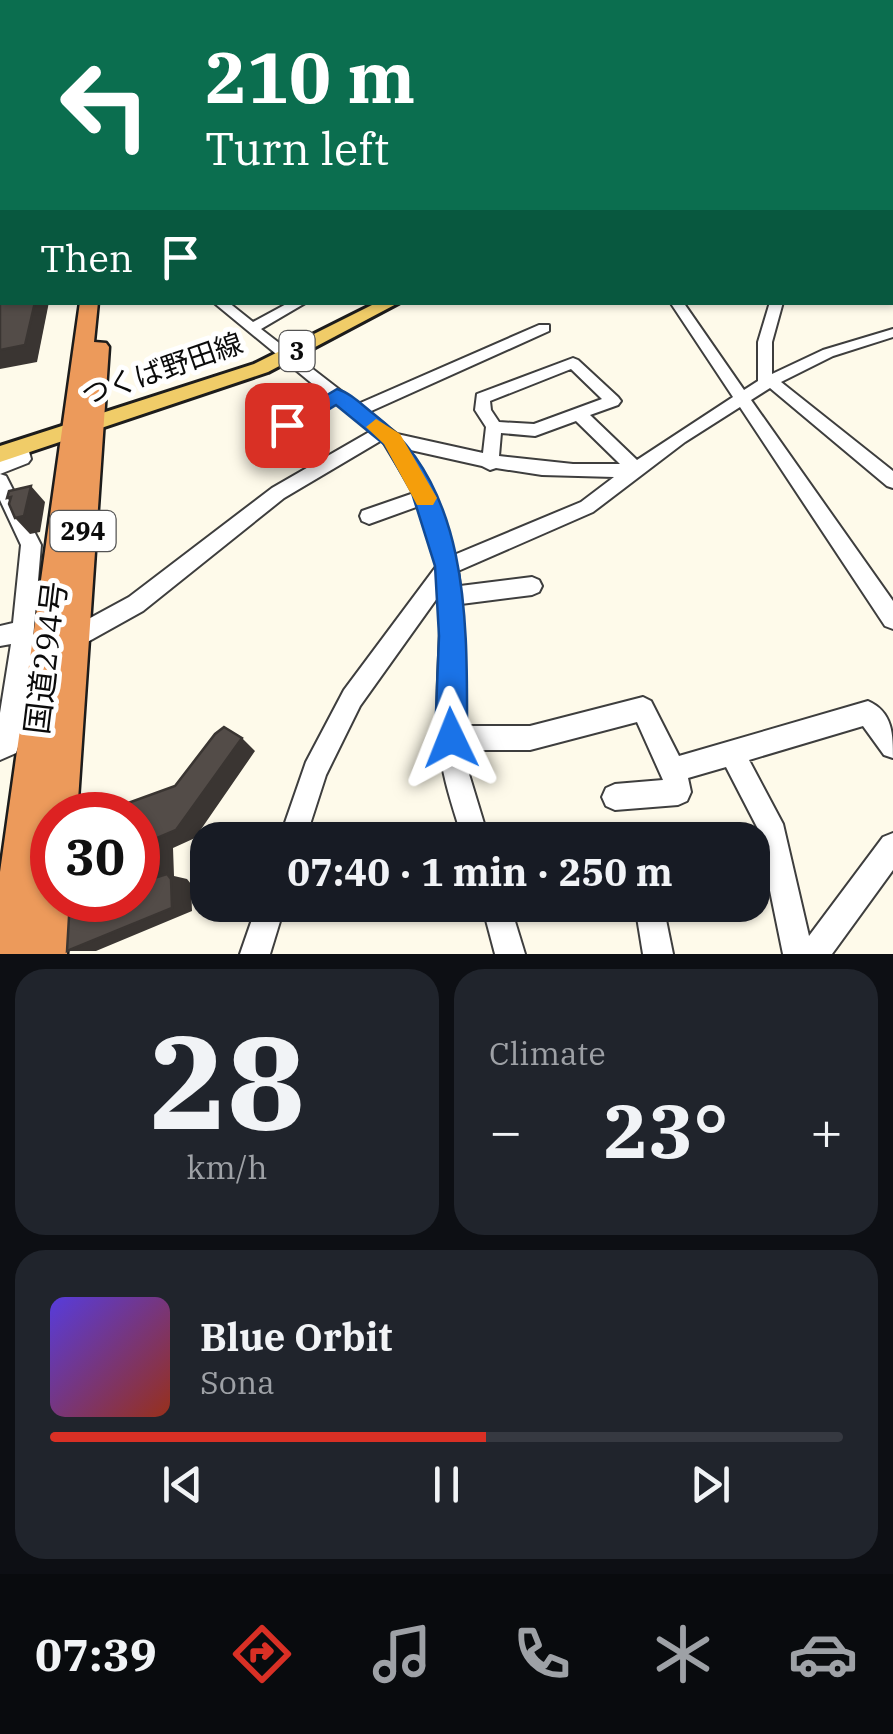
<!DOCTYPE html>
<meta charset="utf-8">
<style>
body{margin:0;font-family:"IBM Plex Serif","Noto Sans JP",serif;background:#20242c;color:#f1f3f6;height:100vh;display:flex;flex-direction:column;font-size:38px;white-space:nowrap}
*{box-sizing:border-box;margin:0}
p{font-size:32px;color:#9ea1a6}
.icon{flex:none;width:55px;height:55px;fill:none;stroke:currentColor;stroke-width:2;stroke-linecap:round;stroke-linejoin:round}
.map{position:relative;height:954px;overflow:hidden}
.panel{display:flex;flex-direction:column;gap:15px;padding:15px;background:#0d0f14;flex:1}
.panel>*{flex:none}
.top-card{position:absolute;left:0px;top:0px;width:895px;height:305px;box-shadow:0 2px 8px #0004;background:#0b6e4f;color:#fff;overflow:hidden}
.speed{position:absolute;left:30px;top:792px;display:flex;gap:20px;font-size:50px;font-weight:700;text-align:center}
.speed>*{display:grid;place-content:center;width:130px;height:130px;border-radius:50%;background:#171b24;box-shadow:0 2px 8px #0004;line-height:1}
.speed .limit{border:15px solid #d22;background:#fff;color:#111}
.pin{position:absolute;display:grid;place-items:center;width:85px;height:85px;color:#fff;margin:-42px;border-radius:20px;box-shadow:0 5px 15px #0006}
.me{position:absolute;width:110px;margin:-55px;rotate:358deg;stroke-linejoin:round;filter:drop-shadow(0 0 8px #0008)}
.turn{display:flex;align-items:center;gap:35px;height:210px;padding:0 40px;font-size:45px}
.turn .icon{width:130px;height:130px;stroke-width:2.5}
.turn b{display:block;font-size:70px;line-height:85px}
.then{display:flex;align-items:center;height:95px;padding:0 40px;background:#0003;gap:20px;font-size:38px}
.big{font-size:75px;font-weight:800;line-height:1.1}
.panel .widget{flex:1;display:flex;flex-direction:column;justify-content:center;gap:15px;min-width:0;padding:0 35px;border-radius:30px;background:#20242c}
.panel .dial{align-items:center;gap:0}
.dial b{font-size:130px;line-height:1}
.song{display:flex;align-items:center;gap:30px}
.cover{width:120px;height:120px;border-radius:15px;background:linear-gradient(135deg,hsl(250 70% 55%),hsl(10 70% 35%))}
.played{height:10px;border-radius:5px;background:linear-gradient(90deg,#d93025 55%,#363941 55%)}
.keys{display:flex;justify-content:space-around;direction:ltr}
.heat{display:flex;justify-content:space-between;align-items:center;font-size:55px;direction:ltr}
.panel .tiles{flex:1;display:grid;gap:15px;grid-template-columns:1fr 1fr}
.widget:last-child{grid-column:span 2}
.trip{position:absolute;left:190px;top:822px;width:580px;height:100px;border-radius:30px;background:#171b24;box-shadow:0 2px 8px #0004;font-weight:800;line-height:100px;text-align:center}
.dock{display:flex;height:160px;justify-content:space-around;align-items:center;background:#090b0e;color:#9ea1a6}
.dock .icon{width:70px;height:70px}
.dock .current{color:#d93025}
.dock b{font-size:45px;color:#f1f3f6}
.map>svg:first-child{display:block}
</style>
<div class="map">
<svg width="893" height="954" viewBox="0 0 893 954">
<rect width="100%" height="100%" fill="#fefaea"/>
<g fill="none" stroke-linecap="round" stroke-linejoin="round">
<defs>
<g id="minor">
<rect x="892" y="285" width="1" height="8"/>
<path d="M213,302H228L253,322L290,302H307L261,329L358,404L539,325H549V331L369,412L397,434L483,453L486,427L475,410L477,394L573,358L578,360L618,397L621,401L618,405L590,415L637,460L733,397L670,302H683L744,390L758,381V342L770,302H783L772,342V374L823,350L893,329V337L833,356L781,382L893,471V488L887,486L770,388L751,400L893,601V629L885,626L740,407L685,442L593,512L458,571L460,586L532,577L539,580L542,586L539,592L532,595L461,604L464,635L462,726H530L643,697L651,701L679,756L868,701C893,712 893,735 893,758L884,755L863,726L749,760L783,824L809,936L883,837L893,833V870L832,954H783L757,827L726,767L688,778L691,792L687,801L678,805L615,810L606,806L602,797L606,788L615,784L663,780L637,722L530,750H465L469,774L489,840H463C452,805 440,770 438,734C435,687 442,640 440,594L360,706L326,775L305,840H279L306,762L344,690L438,564L419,506L369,524L362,521L360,516L362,511L414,493L382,440L284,498L143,611L82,645L31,661L19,744L16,753L0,760V713L11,644L0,646V626L13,623L21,545L0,500V474L6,476L41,545L33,639L70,629L129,597L272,488L371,431L336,403L268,444H256L254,440L256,436L326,395ZM571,369L602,399L534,424L499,422L491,410L490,401ZM576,421L620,464H573L499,456L501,433L535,436ZM406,449L482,466L490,470L496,468L542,475L614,477L581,502L454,555L432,492Z"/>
<polygon points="20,442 28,448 31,459 28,463 0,474 0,460 13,456 12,448"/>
<polygon points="257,905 285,905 270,954 240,954"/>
<polygon points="482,905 510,905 525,954 495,954"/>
<polygon points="635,905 663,905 673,954 643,954"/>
</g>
<g id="major">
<polygon points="2,197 2,205 0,206 0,198"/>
<rect x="892" y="198" width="1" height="8"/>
<polygon points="378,302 400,302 268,372 0,462 0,446 254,364"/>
</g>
<polygon id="highway" points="80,302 98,302 94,342 106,343 109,347 77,815 52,815 52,832 44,828 40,866 52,861 52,900 71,900 67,954 0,954 0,872"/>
</defs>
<use href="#minor" stroke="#3e3e3e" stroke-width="4"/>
<use href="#major" stroke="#1c1c1c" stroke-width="6"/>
<use href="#highway" stroke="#1c1c1c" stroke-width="5"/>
<use href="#minor" fill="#fff" fill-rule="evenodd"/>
<use href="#major" fill="#f0cc68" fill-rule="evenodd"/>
<use href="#highway" fill="#ec9a5b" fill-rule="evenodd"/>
</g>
<g fill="#3a3532">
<polygon points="35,302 49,302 37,362 0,369 0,350"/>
<polygon points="31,486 45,502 40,532 30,534 15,518 23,514 7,498"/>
<polygon points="242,738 255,751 195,838 173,848 174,876 187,879 191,884 192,911 96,951 67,951 154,878 152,840"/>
</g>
<g fill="#534c48" stroke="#3a3532" stroke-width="2.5">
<polygon points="2,265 2,302 35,302 25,345 0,350 0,266"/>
<polygon points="31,486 24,516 15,518 9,504 11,497 7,498 9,491"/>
<polygon points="224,727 242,738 176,830 152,840 154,878 167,874 171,879 172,908 67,951 70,900 138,900 138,815 95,815 175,786 215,734"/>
</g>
<linearGradient id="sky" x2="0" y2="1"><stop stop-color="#92c4ec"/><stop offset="0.52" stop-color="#fffdf6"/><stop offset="1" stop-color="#fffdf6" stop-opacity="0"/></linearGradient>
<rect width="893" height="278" fill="url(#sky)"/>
<path fill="#1a73e8" stroke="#114b97" stroke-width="2.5" d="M337,389C351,393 363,406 375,415C472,489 467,628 467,738L462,749L451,754L440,749L435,738L439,636L435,566L412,493L385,445L336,405L295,430L287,433L277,425Z"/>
<polygon fill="#f59e0b" points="376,419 400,434 437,498 433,505 417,505 384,444 366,427"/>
<g text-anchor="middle" stroke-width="10" stroke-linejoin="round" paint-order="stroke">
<g fill="#fff" stroke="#545454" stroke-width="2.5">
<rect x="279.5" y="331" width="35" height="40" rx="8"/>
<rect x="50.5" y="511" width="65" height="40" rx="8"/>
</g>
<g font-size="25" font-weight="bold" fill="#0b0b0b">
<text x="297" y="360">3</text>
<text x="83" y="540">294</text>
</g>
<g font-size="28" fill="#0b0b0b" stroke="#fff">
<text transform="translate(162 369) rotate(-19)" y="10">つくば野田線</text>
</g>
<g font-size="32" fill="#0b0b0b" stroke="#fff">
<text transform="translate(46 658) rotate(-83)" y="11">国道294号</text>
</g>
</g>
</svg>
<div class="speed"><div class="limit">30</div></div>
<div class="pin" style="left:287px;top:425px;background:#d93025"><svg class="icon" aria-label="arrive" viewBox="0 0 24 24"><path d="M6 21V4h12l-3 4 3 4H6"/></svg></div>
<svg class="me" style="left:451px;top:738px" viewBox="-20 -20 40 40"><path d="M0-17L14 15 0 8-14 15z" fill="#1a73e8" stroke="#fff" stroke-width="4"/></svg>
<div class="trip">07:40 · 1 min · 250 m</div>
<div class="top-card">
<div class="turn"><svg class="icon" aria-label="left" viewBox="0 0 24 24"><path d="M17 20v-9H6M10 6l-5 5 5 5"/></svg><div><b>210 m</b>Turn left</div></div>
<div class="then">Then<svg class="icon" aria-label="arrive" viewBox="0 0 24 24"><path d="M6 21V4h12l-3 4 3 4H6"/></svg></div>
</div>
</div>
<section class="panel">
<div class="tiles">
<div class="widget dial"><b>28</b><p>km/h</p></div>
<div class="widget"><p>Climate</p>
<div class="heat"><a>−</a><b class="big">23°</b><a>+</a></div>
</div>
<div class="widget">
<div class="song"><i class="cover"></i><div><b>Blue Orbit</b><p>Sona</p></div></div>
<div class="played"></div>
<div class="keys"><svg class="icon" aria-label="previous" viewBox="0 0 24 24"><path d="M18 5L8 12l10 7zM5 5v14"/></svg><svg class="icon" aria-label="pause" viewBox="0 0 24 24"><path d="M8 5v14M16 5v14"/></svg><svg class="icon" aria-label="next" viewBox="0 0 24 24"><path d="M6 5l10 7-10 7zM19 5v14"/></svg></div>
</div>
</div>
</section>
<nav class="dock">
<b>07:39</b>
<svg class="icon current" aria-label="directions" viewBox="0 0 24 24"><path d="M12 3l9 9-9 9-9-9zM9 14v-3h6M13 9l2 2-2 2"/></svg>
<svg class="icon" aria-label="music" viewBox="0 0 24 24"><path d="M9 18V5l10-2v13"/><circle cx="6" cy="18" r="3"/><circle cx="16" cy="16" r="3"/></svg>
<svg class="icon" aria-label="phone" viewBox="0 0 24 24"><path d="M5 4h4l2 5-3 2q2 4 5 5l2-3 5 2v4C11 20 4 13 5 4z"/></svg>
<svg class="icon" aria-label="climate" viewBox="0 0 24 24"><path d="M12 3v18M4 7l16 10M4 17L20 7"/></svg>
<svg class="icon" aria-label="car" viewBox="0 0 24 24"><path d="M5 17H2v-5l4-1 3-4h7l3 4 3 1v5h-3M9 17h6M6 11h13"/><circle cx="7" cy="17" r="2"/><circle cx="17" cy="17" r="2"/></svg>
</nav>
